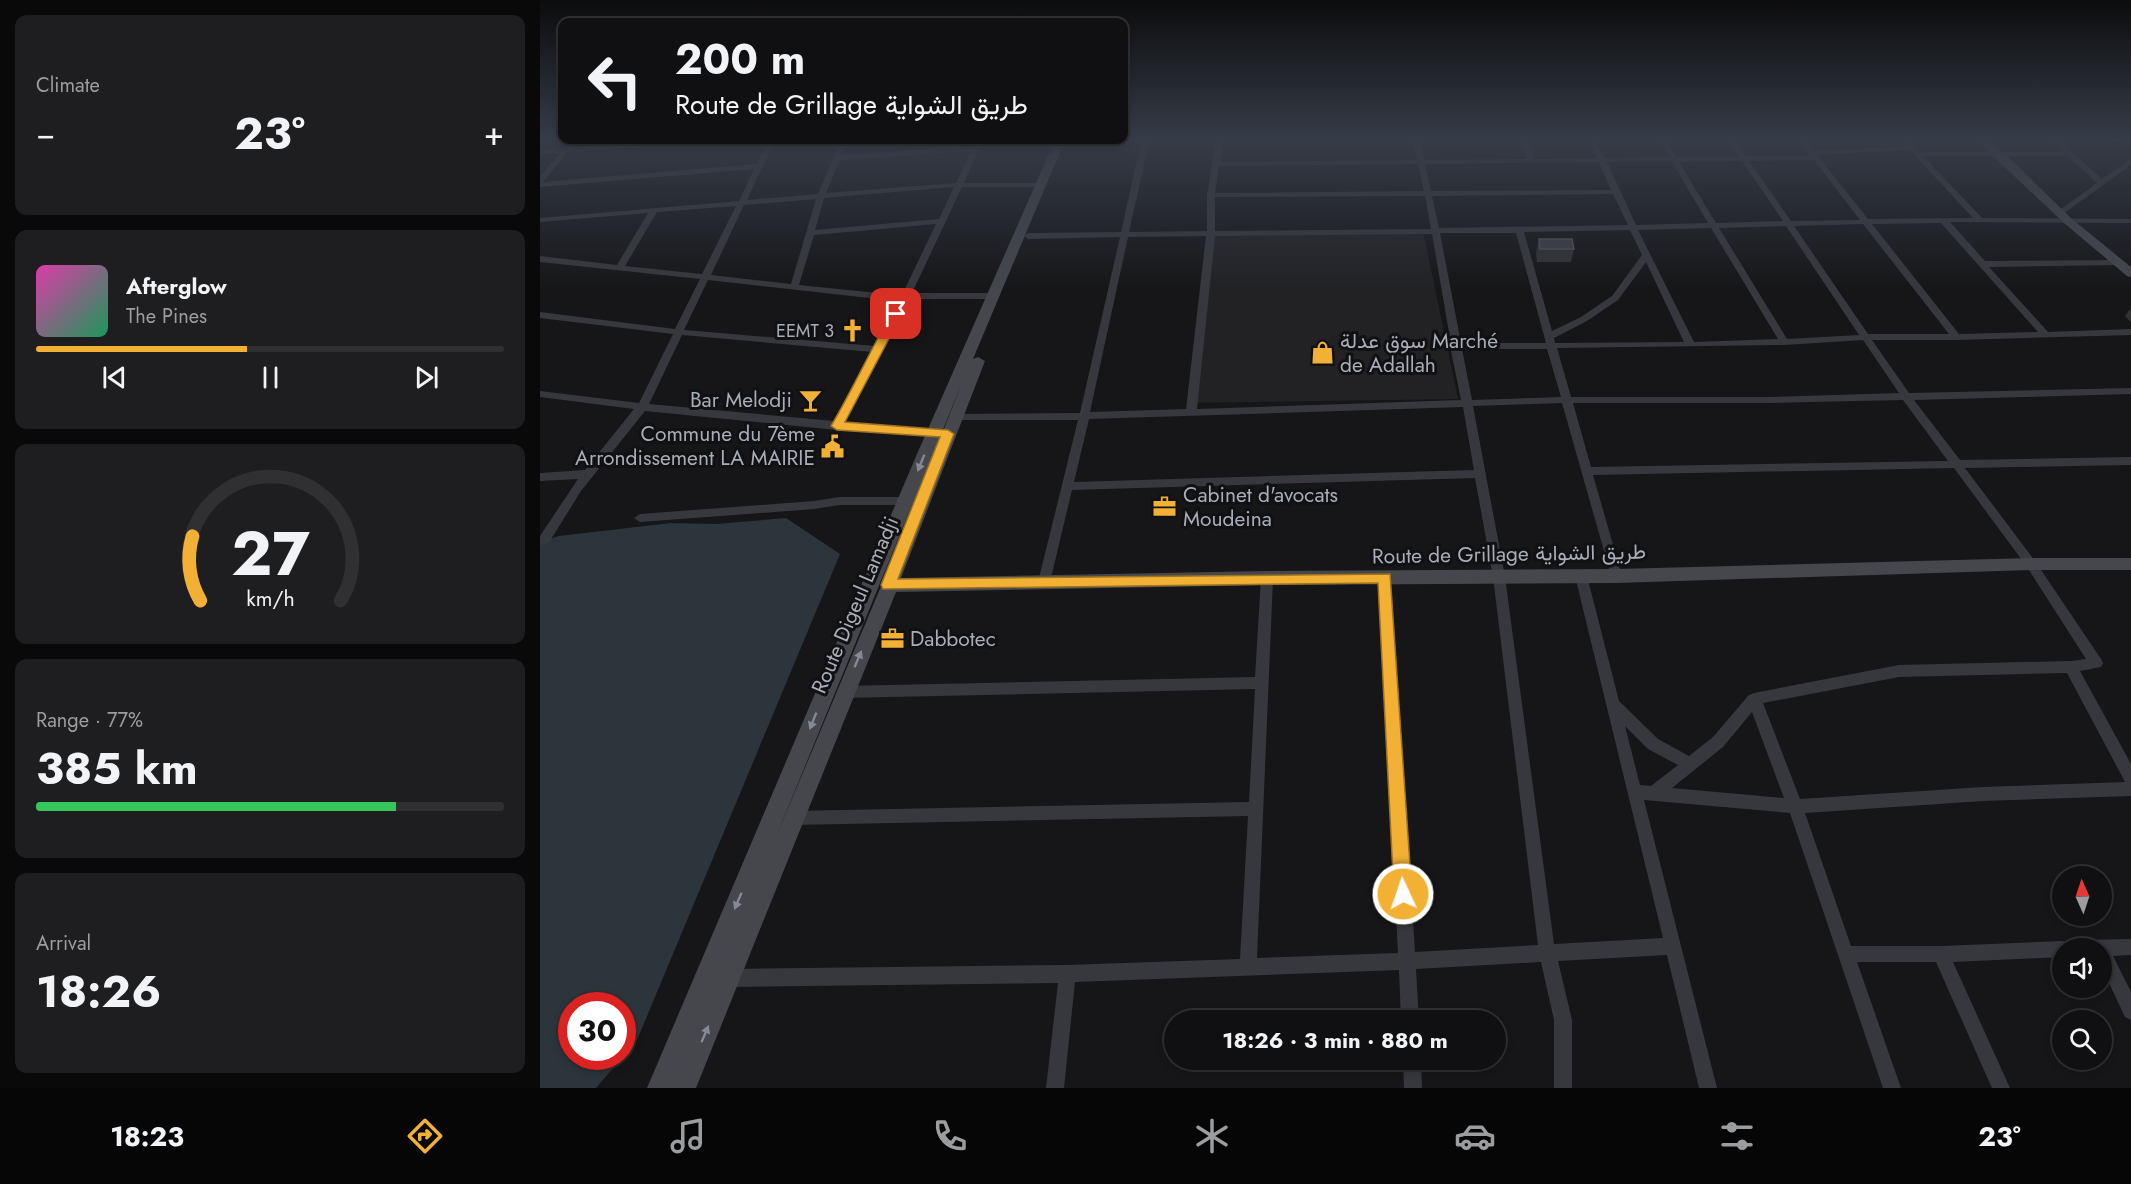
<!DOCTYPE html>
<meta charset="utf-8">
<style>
body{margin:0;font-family:Jost,Vazirmatn,sans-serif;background:#1e1e20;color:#f1f3f6;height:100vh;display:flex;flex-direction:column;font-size:22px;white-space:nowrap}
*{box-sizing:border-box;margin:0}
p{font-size:20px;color:#9c9d9f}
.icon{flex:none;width:33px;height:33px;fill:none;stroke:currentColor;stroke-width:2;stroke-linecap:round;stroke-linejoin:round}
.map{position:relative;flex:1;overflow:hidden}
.details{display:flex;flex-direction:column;gap:15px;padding:15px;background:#09090a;width:540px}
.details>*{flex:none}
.top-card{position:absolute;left:18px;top:18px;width:570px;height:126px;border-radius:12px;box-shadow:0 3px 9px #0003,0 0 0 2px #303032;background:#101012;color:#f1f3f6;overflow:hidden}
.needle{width:39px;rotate:357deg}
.controls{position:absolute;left:1512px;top:866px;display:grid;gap:12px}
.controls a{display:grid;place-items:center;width:60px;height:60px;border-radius:50%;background:#101012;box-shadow:0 3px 9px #0003,0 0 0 2px #303032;font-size:30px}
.speed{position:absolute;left:18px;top:992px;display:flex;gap:12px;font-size:30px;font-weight:700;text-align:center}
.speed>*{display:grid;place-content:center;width:78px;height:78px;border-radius:50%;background:#101012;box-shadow:0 3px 9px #0003,0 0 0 2px #303032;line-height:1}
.speed .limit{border:9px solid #d22;background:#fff;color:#111}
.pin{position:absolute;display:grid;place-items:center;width:51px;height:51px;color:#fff;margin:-26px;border-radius:12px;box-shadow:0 3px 9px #0006}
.me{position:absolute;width:66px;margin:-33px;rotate:357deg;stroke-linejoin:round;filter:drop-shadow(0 0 4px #0008)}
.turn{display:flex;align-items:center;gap:21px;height:126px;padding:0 18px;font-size:27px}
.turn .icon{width:78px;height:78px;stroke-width:2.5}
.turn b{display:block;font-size:42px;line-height:51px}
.big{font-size:45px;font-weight:700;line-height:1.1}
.details .card{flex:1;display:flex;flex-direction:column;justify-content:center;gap:9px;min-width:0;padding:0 21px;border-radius:12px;background:#1e1e20}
.details .dial{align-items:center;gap:0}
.dial svg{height:156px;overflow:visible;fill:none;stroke:#303032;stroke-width:7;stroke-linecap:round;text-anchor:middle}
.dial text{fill:#f1f3f6;stroke:none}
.song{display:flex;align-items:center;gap:18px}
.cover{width:72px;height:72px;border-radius:9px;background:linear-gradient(135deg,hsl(320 70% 55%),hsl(150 70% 35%))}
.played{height:6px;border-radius:3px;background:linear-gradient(90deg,#f2b134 45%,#303032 45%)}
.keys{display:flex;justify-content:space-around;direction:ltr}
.heat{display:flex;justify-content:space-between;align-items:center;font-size:33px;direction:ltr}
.charge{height:9px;border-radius:4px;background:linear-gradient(90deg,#34c759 77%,#303032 0)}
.trip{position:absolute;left:624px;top:1010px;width:342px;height:60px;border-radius:30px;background:#101012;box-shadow:0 3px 9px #0003,0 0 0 2px #303032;font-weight:700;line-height:60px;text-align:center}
.menu{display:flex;height:96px;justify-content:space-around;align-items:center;background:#060607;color:#9c9d9f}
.menu .icon{width:42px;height:42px}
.menu .current{color:#f2b134}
.menu b{font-size:27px;color:#f1f3f6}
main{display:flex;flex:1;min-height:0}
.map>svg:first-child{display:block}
</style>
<main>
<section class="details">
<div class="card"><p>Climate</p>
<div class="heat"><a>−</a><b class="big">23°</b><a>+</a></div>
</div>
<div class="card">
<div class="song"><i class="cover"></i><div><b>Afterglow</b><p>The Pines</p></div></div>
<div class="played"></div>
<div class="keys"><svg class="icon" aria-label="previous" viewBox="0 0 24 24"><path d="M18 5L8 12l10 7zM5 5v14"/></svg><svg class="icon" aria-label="pause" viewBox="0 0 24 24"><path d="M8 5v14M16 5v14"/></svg><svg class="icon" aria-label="next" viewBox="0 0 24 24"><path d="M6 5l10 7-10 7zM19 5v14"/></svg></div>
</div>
<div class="card dial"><svg viewBox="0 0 100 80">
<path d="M14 69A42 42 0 1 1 86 69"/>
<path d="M14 69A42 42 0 0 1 10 36" stroke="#f2b134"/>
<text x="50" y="56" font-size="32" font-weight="700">27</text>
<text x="50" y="72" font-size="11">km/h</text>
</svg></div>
<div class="card"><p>Range · 77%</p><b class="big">385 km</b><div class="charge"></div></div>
<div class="card"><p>Arrival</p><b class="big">18:26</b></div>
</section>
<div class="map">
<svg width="1591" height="1088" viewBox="0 0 1591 1088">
<rect width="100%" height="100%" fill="#161618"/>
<polygon fill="#222225" points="883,231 918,399 650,403 670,236"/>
<path fill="#2c353c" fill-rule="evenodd" d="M246,518L300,554L97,1040L56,1088H0V542L19,536L131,523L176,524ZM32,1005H82V1056H32Z"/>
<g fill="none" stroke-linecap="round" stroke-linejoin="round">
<g fill="#37383d" fill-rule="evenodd">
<path d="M602,138H610L589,232L667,231V195L676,138H684L680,162L877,160L872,138H880L884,160L987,159L980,138H988L995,159L1057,158L1048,138H1056L1065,158L1129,157L1117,138H1125L1136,157H1199L1187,138H1194L1206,156H1270L1257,138H1264L1274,151L1366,146L1359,138H1366L1379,152H1523L1509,138H1516L1562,179L1591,159V165L1520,216H1517V212L1557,183L1528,156H1383L1442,218L1591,219V223L1410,222L1445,261L1581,260V264L1578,265L1449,267L1508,332L1591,329V335L1416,340H1332L1369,393L1591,388V394L1374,400L1420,460L1591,457V465L1425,468L1495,561L1561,659L1563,663L1561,667L1540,671L1591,764V796L1443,801L1265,813L1311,946H1401L1522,941L1528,943L1530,948L1532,942L1538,940L1591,939V955L1573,956L1591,992V1020L1585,1017L1562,968V948H1522V957L1413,962L1470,1088H1452L1396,962H1317L1361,1088H1343L1250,813L1104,800L1177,1088H1159L1127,955L1018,961L1032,1020V1088H1014V1020L1001,962L876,969L879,1020H861L859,970L535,982L524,1088H506L518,983L190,987L184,984L181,978L184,972L190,969L527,965L700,959L708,816L253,825L248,823L245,818L248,813L253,811L709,802L715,689L304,698L299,696L297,692L299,688L304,686L715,677L721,578L723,575H731L733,578L717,958L858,953L839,578L841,575H849L851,578L875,952L998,945L953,577L935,478L532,490L510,582L508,585H500L498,582L538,420H415L410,417L415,414L540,413L580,237L488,239L484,236L488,233L581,232ZM1370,150L1433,218L1328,219L1277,155ZM1274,160L1320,220L1251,221L1209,161ZM1202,161L1243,221L1176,223L1139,162ZM1059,162L1071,190L891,191L885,164ZM1067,162H1132L1168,223L1096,225ZM878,164L884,191L675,193L679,166ZM1073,194L1088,225L899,228L892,196ZM885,196L891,229L675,231V197ZM1401,223L1498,332L1419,334L1332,224ZM1323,224L1409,334H1328L1254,226ZM1246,226L1319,335L1247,339L1179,228ZM1171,228L1238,339L1154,342L1098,230ZM1090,230L1102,255L1072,296L1041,317L1012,331L984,232ZM900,233H976L1006,343H921ZM892,234L911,344L910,346L921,400L657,409L675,236ZM666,236L646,409L550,412L588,237ZM1106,262L1144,342L1015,343L1014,338L1047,321L1078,300ZM1323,340L1359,393L1229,397H1031L1017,348L1244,345ZM922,349H1007L1021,397L932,400ZM1363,400L1408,461L1051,467L1033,403H1229ZM1022,403L1072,579H1080L1082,576L1053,475L1414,468L1487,567L1546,659L1531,661L1359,665L1214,693L1209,695L1173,737L1149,756L1118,739L1079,701L1047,576L1045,573H1037L1035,576L1123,938L1014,944L965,577L933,406ZM923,407L934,470L534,482L549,419ZM1527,673L1585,782L1443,787L1260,799L1223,703L1359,677ZM1212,712L1244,798L1132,788L1183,747ZM1085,726L1108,749L1138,765L1111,786L1100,785Z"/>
<polygon points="1570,138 1579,138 1581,140 1577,142"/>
<path d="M32,140H39L32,148L155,140H184L180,142L28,152L3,182L217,164L229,140H235L207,200L278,194L301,140H308L301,155L434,146L437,140H443L424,183H505L506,185L502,187H422L372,293H452L457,296L452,299H369L305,422L402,430L407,434L406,437L297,430L105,411L41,491L10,541L0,546V536L38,479L0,481V473L45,470L94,409L0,397V391L99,403L133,334L0,318V312L135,329L160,279L0,262V256L77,265L108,213L0,222V218L199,201L214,169L0,187V176L20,153L0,154V150L24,148ZM431,151L416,183L286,193L300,160ZM414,187L399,219L275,230L284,198ZM276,199L251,284L171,275L204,205ZM196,206L162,274L85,266L117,212ZM396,224L363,293H338L259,285L274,235ZM168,280L338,299H360L335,346L144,330ZM142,335L332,352L294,421L109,404Z"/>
<polygon points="300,497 366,497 372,501 366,505 300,505 274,509 100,522 94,518 100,514 274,501"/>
<polygon points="863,1059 881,1059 882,1088 864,1088"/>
</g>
<g fill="#45474d" fill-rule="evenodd">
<polygon points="1434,138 1445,138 1463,152 1532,219 1591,267 1591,277 1587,276 1524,223"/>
<path d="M515,140H525L433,359L438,357L445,361L361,578L727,571L1076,569L1491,558H1591V570H1491L1076,583L727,585L356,592L156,1088H107L377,454ZM422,383L357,548L236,837Z"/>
</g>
</g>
<g fill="#323236">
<polygon points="999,239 1034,249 1031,262 997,262 996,252"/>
<polygon points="1591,308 1591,322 1585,316"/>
</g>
<polygon fill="#3f3f44" stroke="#4f5156" stroke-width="1.5" points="999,239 1032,239 1034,249 1000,249"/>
<defs><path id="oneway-solid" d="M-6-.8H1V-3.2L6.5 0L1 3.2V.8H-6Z" transform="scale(1.5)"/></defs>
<g fill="#858993">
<use href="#oneway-solid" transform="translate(381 463) rotate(112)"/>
<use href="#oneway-solid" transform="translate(318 659) rotate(-67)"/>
<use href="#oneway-solid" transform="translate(273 721) rotate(112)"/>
<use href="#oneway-solid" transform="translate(198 901) rotate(113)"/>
<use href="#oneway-solid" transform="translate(165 1034) rotate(-67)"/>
</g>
<linearGradient id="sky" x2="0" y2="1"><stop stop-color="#0c0c0d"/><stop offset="0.48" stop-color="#363c48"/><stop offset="1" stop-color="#363c48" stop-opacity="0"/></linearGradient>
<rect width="1591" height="290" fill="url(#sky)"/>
<path fill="#f2b134" stroke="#9d7322" stroke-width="1.5" d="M356,311L362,314L305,422L408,430L414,434L358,579L850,574L872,894L870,900L863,903L857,900L854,894L838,583L343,589L341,585L400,437L297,430L291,426C313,389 330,351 351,314Z"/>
<defs>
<symbol id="church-bare" viewBox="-9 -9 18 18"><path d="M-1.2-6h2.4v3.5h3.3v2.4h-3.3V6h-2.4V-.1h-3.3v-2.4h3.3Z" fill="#f2b134" stroke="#111113" stroke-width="2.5" paint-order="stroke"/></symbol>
<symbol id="shop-bare" viewBox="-9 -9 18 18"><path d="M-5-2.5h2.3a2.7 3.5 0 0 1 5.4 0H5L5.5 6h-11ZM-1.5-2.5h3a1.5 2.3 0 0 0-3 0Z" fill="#f2b134" stroke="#111113" stroke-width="2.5" paint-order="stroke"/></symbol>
<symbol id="bar-bare" viewBox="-9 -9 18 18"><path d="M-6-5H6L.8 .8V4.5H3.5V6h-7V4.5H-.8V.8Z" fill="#f2b134" stroke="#111113" stroke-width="2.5" paint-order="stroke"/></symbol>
<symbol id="civic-bare" viewBox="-9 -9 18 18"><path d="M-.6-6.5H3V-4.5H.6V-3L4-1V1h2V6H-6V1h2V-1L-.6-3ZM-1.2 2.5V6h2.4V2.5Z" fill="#f2b134" stroke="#111113" stroke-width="2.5" paint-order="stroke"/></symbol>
<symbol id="office-bare" viewBox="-9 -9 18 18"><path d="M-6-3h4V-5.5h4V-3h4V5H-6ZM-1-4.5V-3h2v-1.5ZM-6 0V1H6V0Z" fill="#f2b134" stroke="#111113" stroke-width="2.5" paint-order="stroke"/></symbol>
</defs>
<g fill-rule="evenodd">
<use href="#church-bare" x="296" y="314" width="33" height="33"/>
<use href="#shop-bare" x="766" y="336" width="33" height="33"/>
<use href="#bar-bare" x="254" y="384" width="33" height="33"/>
<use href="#civic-bare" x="276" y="430" width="33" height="33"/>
<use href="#office-bare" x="608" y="490" width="33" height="33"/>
<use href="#office-bare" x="336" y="622" width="33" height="33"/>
</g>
<g text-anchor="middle" stroke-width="6" stroke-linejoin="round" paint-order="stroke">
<g font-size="18" fill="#a8adb8" stroke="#111113" text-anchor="end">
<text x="294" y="337">EEMT 3</text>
</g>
<g font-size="21" fill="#a8adb8" stroke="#111113" text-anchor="start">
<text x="800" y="348">سوق عدلة Marché<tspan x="800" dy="24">de Adallah</tspan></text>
<text x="252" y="407" text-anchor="end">Bar Melodji</text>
<text x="275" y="441" text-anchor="end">Commune du 7ème<tspan x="275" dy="24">Arrondissement LA MAIRIE</tspan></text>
<text x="643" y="502">Cabinet d'avocats<tspan x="643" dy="24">Moudeina</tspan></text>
<text x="370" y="646">Dabbotec</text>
</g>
<g font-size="21" fill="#a8adb8" stroke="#111113">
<text transform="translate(969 554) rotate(-1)" y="7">Route de Grillage طريق الشواية</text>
<text transform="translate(315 605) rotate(-67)" y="7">Route Digeul Lamadji</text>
</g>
</g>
</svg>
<div class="controls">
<a><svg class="needle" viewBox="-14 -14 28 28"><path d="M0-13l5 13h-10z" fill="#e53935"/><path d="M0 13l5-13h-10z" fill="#9c9d9f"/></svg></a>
<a><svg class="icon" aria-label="sound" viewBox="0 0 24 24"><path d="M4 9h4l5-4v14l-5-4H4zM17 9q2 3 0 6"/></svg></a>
<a><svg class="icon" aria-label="search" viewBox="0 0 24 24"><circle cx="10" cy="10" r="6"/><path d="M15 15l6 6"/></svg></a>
</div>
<div class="speed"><div class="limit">30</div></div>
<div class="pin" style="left:356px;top:314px;background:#d93025"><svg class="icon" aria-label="arrive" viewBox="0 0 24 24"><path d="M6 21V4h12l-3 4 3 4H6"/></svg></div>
<svg class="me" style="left:863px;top:894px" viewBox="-20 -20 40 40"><circle r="17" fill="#f2b134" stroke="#fff" stroke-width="3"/><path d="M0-11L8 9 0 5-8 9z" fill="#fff"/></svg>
<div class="trip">18:26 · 3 min · 880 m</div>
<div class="top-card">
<div class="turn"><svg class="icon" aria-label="left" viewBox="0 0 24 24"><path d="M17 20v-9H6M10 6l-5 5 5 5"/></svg><div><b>200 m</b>Route de Grillage طريق الشواية</div></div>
</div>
</div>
</main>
<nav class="menu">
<b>18:23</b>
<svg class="icon current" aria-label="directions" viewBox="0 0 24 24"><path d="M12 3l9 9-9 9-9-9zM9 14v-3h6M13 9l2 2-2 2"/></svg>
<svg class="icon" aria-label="music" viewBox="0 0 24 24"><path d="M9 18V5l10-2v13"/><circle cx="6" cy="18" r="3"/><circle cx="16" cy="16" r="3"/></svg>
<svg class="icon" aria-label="phone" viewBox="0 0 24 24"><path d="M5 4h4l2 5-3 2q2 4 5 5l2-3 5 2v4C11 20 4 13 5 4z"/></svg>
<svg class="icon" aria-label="climate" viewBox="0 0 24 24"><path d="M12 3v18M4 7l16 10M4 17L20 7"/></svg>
<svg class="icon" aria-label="car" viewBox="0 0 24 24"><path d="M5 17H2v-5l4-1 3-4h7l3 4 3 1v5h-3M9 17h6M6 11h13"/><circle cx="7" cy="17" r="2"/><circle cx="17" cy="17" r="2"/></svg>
<svg class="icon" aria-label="filters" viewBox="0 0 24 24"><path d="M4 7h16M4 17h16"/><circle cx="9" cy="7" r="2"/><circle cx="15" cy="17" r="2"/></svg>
<b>23°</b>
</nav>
